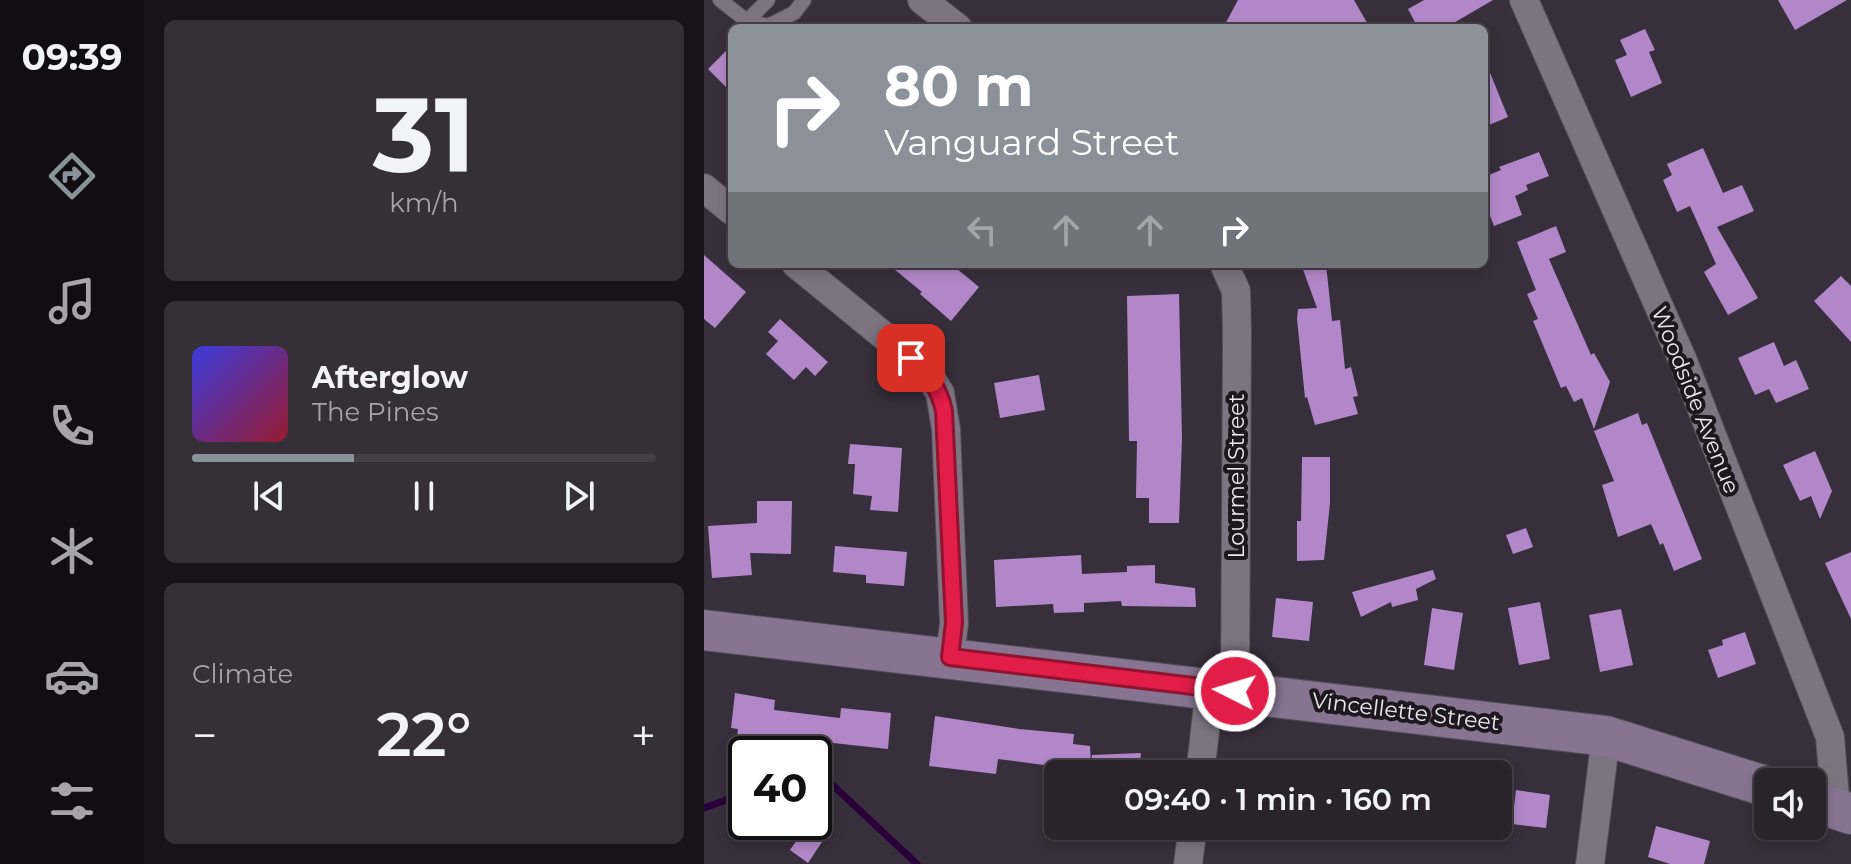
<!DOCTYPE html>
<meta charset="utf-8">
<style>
body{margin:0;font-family:Montserrat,sans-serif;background:#352f38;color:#f1f3f6;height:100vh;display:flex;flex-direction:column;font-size:30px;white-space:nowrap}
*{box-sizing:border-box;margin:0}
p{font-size:26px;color:#a5a4a9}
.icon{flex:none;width:44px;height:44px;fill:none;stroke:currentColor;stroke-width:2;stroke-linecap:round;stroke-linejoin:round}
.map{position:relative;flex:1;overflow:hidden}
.panel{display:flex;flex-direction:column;gap:20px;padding:20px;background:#171318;width:560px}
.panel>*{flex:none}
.guide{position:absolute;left:24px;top:24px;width:760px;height:244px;border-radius:12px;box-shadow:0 4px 12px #0003,0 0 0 2px #454048;background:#8c9099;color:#fff;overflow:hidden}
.buttons{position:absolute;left:1050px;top:768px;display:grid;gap:16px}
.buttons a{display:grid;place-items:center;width:72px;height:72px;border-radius:12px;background:#29232c;box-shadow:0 4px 12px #0003,0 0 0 2px #454048;font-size:40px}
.speed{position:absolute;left:24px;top:736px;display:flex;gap:16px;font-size:40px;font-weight:700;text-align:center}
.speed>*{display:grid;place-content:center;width:104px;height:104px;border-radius:50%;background:#29232c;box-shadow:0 4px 12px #0003,0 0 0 2px #454048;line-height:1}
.speed .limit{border:4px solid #111;border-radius:12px;background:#fff;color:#111}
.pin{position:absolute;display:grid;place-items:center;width:68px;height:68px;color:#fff;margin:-34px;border-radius:16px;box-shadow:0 4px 12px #0006}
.me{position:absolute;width:88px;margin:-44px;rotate:275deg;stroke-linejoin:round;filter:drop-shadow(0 0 6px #0008)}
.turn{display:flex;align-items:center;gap:28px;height:168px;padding:0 24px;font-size:36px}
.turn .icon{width:104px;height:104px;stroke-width:2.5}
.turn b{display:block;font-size:56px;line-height:68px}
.lanes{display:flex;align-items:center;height:76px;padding:0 24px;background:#0003;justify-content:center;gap:40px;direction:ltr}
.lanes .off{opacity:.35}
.big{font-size:60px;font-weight:600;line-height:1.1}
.panel .widget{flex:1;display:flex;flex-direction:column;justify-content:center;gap:12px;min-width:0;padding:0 28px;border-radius:12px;background:#352f38}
.panel .dial{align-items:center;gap:0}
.dial b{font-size:104px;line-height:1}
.song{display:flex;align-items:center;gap:24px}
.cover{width:96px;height:96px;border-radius:12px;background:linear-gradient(135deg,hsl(240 70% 55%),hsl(350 70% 35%))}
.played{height:8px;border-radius:4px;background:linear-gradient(90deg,#8c9099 35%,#454048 35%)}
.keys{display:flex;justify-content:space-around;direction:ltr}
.heat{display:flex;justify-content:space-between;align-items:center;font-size:44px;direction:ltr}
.trip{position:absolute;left:340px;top:760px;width:468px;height:80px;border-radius:12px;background:#29232c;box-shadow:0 4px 12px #0003,0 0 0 2px #454048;font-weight:600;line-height:80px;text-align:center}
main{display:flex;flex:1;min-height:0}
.tabs{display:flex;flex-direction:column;width:144px;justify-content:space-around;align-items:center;background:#100e12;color:#a5a4a9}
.tabs .icon{width:56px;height:56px}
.tabs .selected{color:#8c9099}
.tabs b{font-size:36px;color:#f1f3f6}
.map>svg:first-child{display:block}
</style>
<main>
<nav class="tabs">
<b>09:39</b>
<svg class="icon selected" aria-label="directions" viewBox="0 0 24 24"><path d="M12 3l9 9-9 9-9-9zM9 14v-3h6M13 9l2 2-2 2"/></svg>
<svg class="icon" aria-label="music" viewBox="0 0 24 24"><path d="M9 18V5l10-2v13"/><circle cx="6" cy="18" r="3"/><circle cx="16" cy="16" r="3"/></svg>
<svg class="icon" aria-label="phone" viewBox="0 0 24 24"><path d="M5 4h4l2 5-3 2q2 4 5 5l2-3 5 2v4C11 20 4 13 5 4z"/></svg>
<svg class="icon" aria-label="climate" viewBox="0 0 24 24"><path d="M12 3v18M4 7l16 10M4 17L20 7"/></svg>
<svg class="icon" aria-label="car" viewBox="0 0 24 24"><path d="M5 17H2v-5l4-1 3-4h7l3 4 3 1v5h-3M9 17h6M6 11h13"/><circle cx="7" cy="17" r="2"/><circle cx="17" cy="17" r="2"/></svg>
<svg class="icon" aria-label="filters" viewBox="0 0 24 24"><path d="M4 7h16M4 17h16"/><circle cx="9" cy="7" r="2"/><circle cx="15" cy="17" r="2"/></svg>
</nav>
<section class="panel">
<div class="widget dial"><b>31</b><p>km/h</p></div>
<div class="widget">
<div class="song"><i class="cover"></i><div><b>Afterglow</b><p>The Pines</p></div></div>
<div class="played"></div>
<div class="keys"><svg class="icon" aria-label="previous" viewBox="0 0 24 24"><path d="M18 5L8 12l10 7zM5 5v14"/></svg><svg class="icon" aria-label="pause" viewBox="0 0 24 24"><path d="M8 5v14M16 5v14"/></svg><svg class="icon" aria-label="next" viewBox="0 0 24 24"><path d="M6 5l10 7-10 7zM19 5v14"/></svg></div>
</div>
<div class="widget"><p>Climate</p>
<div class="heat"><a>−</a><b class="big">22°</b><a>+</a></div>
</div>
</section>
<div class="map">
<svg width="1147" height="864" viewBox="0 0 1147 864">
<rect width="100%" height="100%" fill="#372f3b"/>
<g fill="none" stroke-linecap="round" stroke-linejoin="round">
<g stroke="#2a003a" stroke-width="7">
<polyline points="110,778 120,777 213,864"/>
<polyline points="0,808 42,793"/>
</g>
</g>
<g fill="#b287c9">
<polygon points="534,0 650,0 666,28 519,28"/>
<polygon points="720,0 789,0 741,28 714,28 704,9"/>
<polygon points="1074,0 1143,0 1091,30"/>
<polygon points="941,29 951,50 945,52 958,83 927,97 911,60 923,55 916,40"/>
<polygon points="28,45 28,93 4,69"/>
<polygon points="780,58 804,117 780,127"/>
<polygon points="999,148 1019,193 1038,185 1050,211 1013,227 1054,298 1024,315 1000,272 1012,264 986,206 973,212 959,180 968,175 963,164"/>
<polygon points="835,152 845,176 822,185 824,190 811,196 818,215 790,226 780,200 780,177 797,170 795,167"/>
<polygon points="852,226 862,252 845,259 887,355 890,353 906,382 890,429 878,398 870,402 862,386 857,388 829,321 834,319 823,294 832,290 813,242"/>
<polygon points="0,255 42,292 11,328 0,319"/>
<polygon points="184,264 247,264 275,287 247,321 216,294 218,292"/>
<polygon points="597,264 622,264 628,321 636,320 641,369 647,367 654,396 649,397 654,414 611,425 603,397 601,398 593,319 594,309 613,308"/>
<polygon points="1137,276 1147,286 1147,342 1110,301"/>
<polygon points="475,294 478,439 475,523 445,523 445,498 432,498 433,441 425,441 423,296"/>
<polygon points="76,319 124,362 111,376 102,367 90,380 62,354 74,341 64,332"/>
<polygon points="1070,342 1080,366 1092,360 1105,389 1072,403 1065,389 1051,395 1034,358"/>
<polygon points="335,375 341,410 296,418 290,383"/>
<polygon points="934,413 938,425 943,423 998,559 970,571 959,543 956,545 947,524 914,537 898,485 910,481 890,431"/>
<polygon points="146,444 198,448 194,512 166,510 168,496 149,494 151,464 144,464"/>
<polygon points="1111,451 1128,491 1116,519 1107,496 1096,501 1079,465"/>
<polygon points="598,457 626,457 626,503 620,560 593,561 593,521 597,521"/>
<polygon points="53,501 88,501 87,554 46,553 48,575 8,578 4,526 53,523"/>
<polygon points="822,528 829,547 809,554 802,535"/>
<polygon points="131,546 203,552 200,586 162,583 162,575 129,572"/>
<polygon points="1147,552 1147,619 1121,563"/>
<polygon points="377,555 378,574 423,572 423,566 451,565 451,583 491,588 492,607 418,606 417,601 380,603 380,612 350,613 349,604 292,607 290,560"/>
<polygon points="729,570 732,579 712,589 714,600 688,607 687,602 657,617 648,592"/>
<polygon points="572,598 609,602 605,641 568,637"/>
<polygon points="836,602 846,659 815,665 804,608"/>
<polygon points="728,608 759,613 750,670 720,665"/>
<polygon points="917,609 929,665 896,672 885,615"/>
<polygon points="1041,632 1052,664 1014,678 1004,650 1019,645 1018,640"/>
<polygon points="31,693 71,700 70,710 136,718 137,708 187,713 184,749 129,743 124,754 89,754 32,747 34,729 27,728"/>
<polygon points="231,716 315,729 370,734 369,744 386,746 387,764 388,755 437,753 435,774 386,774 386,771 294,759 292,774 225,766"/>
<polygon points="812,790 846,795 842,828 808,824"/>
<polygon points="952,826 1006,841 1000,864 966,864 944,857"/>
<polygon points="100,830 118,842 104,863 86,850"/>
</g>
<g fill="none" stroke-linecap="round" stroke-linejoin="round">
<defs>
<g id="lane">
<polyline points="16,0 43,21 64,26 90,13 100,0"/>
<polyline points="43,21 64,0"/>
</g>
<g id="street">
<polyline points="218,0 254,28"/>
<polyline points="820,0 979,361 1126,737 1132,809"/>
<polyline points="0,188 28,211"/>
<polyline points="92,264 207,358 226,377 236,393 242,429 250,623 246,657"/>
<polyline points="520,264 532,291 533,333 531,691"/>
<polyline points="496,774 506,689"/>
<polyline points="484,864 489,826"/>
<polyline points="886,864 902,736"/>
</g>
<g id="secondary">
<polyline points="0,630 902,736 1064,787"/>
<polyline points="1108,801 1147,814"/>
</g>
</defs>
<use href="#lane" stroke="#544d57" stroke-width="16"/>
<use href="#street" stroke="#544d57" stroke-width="30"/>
<use href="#secondary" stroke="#544d57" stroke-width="42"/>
<use href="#lane" stroke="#7d7482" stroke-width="14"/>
<use href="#street" stroke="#7d7482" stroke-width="28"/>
<use href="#secondary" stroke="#867490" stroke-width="40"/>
</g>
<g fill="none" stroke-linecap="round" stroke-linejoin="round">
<defs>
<path id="route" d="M207,358C224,375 235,387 240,411L250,623L246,657L531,691"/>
</defs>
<use href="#route" stroke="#92132f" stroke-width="20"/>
<use href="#route" stroke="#e11d48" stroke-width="14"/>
</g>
<g text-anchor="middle" stroke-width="8" stroke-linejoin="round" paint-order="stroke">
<g font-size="22" fill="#ece7ee" stroke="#1c181e">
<text transform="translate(992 400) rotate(68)" y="8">Woodside Avenue</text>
<text transform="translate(532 476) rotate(-90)" y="8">Lourmel Street</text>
<text transform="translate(702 711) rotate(7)" y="8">Vincellette Street</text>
</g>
</g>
</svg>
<div class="buttons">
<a><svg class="icon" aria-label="sound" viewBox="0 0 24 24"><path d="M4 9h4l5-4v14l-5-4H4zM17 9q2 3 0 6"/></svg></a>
</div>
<div class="speed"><div class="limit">40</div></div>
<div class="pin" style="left:207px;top:358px;background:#d93025"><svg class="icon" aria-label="arrive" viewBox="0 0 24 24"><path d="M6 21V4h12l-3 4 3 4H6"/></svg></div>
<svg class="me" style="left:531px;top:691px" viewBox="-20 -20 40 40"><circle r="17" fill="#e11d48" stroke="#fff" stroke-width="3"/><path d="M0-11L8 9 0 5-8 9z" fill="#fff"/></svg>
<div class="trip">09:40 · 1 min · 160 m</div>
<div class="guide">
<div class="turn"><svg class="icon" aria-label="right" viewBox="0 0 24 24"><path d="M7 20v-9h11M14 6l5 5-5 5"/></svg><div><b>80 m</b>Vanguard Street</div></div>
<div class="lanes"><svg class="icon off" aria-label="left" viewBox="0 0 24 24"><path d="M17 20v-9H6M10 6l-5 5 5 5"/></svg><svg class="icon off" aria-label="ahead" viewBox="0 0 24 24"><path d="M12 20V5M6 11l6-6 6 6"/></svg><svg class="icon off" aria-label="ahead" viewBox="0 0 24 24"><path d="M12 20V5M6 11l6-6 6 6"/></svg><svg class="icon" aria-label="right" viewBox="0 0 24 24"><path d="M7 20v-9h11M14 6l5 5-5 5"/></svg></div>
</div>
</div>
</main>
